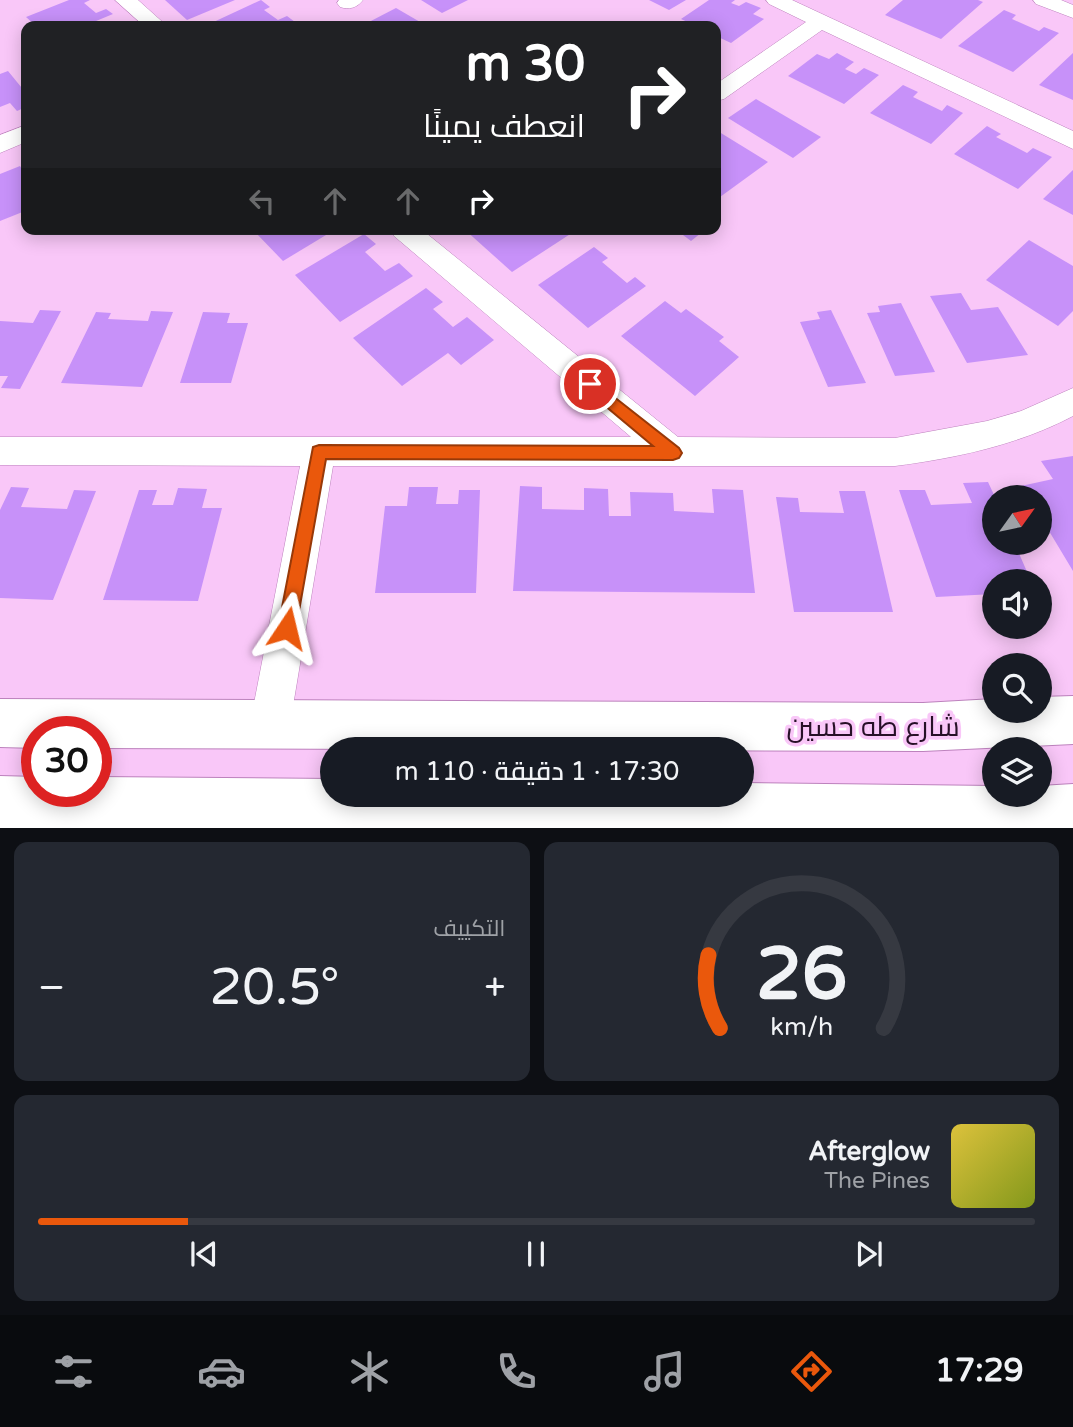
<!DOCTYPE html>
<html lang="ar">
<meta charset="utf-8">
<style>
body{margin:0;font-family:"Varela Round",Cairo,sans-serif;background:#242831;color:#f1f3f6;direction:rtl;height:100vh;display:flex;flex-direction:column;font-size:26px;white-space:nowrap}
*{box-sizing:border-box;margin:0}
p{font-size:23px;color:#9ea1a6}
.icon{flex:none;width:38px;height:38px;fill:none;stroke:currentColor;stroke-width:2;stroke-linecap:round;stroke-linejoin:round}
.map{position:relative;height:828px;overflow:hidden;direction:ltr}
.drawer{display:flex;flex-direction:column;gap:14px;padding:14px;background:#0d0f14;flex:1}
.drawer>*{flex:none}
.banner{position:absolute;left:21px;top:21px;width:700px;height:214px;border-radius:14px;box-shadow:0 4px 18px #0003;direction:rtl;background:#202124;color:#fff;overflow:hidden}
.needle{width:46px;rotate:57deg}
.tools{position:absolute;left:982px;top:485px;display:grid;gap:14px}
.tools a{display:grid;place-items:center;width:70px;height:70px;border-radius:50%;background:#171b24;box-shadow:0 4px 18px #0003;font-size:35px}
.speed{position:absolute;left:21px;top:716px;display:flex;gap:14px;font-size:35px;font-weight:700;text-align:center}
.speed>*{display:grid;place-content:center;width:91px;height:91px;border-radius:50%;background:#171b24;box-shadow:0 4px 18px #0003;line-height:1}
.speed .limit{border:10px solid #d22;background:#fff;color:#111}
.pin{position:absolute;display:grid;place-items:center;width:60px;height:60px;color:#fff;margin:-30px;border:4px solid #fff;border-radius:50%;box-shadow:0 2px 7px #0007}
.me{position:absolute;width:77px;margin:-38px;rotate:10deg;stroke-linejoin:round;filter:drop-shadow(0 0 5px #0008)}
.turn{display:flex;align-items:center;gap:24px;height:147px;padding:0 21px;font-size:32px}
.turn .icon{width:91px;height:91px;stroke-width:2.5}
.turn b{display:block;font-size:49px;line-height:60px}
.lanes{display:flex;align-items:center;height:66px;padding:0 21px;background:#0003;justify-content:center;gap:35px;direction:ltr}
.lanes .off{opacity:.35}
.big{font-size:52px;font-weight:600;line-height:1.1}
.drawer .widget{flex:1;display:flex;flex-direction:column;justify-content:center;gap:10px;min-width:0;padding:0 24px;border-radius:14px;background:#242831}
.drawer .dial{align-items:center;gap:0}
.dial svg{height:182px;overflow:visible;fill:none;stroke:#363941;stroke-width:7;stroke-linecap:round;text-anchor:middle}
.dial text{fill:#f1f3f6;stroke:none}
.song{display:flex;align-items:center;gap:21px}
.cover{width:84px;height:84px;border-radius:10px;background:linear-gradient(135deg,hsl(50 70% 55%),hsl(70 70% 35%))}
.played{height:7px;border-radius:4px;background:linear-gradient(90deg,#ea580c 15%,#363941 15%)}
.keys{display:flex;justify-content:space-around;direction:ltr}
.heat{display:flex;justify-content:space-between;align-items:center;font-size:38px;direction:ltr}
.drawer .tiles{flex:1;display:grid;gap:14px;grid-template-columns:1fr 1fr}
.widget:last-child{grid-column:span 2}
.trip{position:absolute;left:320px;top:737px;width:434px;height:70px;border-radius:35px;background:#171b24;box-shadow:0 4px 18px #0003;font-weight:600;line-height:70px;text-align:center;direction:rtl}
.tab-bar{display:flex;height:112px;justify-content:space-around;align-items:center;background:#090b0e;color:#9ea1a6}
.tab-bar .icon{width:49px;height:49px}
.tab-bar .on{color:#ea580c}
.tab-bar b{font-size:32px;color:#f1f3f6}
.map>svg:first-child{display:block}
</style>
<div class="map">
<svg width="1073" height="829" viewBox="0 0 1073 829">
<rect width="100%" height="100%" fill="#f9c7f8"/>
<g fill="#c791f9">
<polygon points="69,0 90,0 84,3 96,13 106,9 113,14 84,26 36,26 26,17"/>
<polygon points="165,0 235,0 187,20"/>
<polygon points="261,0 270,7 264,10 278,20 287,16 295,22 286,26 205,26"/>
<polygon points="421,0 468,0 442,13"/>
<polygon points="649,0 686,0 669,10"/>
<polygon points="709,0 735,0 731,3 739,6 746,2 761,8 753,14 764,19 731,43 716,36 716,26 696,26 681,19"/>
<polygon points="903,0 978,0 983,2 941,39 885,15"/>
<polygon points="396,8 427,26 373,26 367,23"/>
<polygon points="1004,10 1016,15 1012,19 1039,31 1044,27 1059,33 1013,72 958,46"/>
<polygon points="837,53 854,62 845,69 856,74 864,68 879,75 844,104 788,76 817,54 829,59"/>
<polygon points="1073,53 1073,100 1039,85"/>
<polygon points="8,71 26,93 26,107 17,111 10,103 0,107 0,74"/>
<polygon points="903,85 918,92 913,97 942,111 947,105 963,113 931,144 870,113"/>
<polygon points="756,99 821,137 793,158 728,118"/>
<polygon points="987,126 1001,134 996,137 1027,153 1033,148 1052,157 1018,189 954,154"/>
<polygon points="716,130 768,162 720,197 716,194"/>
<polygon points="20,166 26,176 26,203 22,205 25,211 0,221 0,174"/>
<polygon points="1073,170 1073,215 1043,199"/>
<polygon points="252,229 336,229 283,261"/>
<polygon points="464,229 578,229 512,272"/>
<polygon points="675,229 706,229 691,241"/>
<polygon points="364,234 376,244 365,252 385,271 399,263 413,276 340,322 295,275"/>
<polygon points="1029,240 1073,266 1073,311 1058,326 986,280"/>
<polygon points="594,247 608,258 602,262 627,283 635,277 646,286 588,328 538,285"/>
<polygon points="426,288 443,302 433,309 453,327 467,317 494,340 461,365 448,353 402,386 353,338"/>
<polygon points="961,293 971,310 998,307 1028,355 967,363 930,296"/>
<polygon points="665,301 681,313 686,309 724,337 719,341 739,357 695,396 621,336"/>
<polygon points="901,303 935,372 895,376 867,313 880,312 878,306"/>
<polygon points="40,310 61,311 20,389 1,388 8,376 0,376 0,321 33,323"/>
<polygon points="831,310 866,383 828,387 800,322 820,319 817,312"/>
<polygon points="151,311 173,312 142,387 61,383 96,312 111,313 108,319 148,321"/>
<polygon points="203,312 230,313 227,323 248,323 231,383 180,383"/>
<polygon points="1073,456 1073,571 1040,516 1040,497 1028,497 1021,486 1053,479 1041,461"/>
<polygon points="988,482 995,497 994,542 1014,542 1031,581 994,581 994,594 936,597 899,490 925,490 931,505 972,503 963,483"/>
<polygon points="520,486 542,487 542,509 584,510 584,488 608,489 609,516 631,516 630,492 673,493 674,511 714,513 712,489 743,490 755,593 513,591"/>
<polygon points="11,487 29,488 21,507 67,509 74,490 96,491 53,600 0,598 0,510"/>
<polygon points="409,487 438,487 436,504 458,504 459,490 480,490 476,593 375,593 385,506 407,506"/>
<polygon points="178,488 207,489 202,508 222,508 198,601 103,600 139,490 157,490 152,505 173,505"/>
<polygon points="839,491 865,491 893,612 794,612 776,497 798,498 800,512 844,513"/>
</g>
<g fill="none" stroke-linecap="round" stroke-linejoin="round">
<defs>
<g id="minor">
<polygon points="115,0 138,0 167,26 144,26"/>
<path d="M339,0H363C357,8 349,10 340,7L337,3Z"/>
<polygon points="766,0 792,0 1073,131 1073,149 822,30 724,99 716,101 716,84 806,22 769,4"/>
<polygon points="1033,0 1061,0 1073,5 1073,18 1036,4"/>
<polygon points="26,125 26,142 0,153 0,135"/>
<path d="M390,229H421L678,437L895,438L987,421L1021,411L1073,388V416C1018,445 956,458 895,466H333L290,724L284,738L270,744L256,738L250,724L300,466L0,465V437H631L394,236Z"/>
</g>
<g id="tertiary">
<polygon points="1073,696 1073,744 923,751 96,748 96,732 37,732 37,748 0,747 0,699 923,703 994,699 994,710 1040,710 1040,697"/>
<polygon points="0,776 37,777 37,791 96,791 96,777 332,779 332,794 742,794 742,783 994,786 994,794 1040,794 1040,786 1073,784 1073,829 0,828"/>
</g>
</defs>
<use href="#minor" stroke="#bd82bd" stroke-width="1"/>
<use href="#tertiary" stroke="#bd82bd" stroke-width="2"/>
<use href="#minor" fill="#fff" fill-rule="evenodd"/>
<use href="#tertiary" fill="#fff" fill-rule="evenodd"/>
</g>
<polygon fill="#ea580c" stroke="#983908" stroke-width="2" points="590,378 679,448 682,453 679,458 673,460 326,459 296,628 294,635 287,637 280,635 278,628 313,447 319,445 653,446 585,389 582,384 585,380"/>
<g text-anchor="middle" stroke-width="7" stroke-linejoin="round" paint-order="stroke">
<g font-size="28" fill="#271027" stroke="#f9c7f8">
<text x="873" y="736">شارع طه حسين</text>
</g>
</g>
</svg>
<div class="tools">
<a><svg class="needle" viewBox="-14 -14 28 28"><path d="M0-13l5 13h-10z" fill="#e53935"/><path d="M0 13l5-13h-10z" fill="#9ea1a6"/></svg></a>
<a><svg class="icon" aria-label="sound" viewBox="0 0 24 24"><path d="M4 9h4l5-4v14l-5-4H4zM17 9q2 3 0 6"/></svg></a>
<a><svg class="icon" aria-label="search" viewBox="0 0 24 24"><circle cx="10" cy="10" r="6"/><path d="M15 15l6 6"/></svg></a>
<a><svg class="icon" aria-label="layers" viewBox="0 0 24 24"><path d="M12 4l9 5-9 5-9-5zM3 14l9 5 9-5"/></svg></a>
</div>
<div class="speed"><div class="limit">30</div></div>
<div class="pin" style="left:590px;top:384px;background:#d93025"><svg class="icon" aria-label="arrive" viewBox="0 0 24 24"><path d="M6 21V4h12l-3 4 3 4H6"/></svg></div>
<svg class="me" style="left:287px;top:628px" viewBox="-20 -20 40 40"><path d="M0-17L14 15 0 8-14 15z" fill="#ea580c" stroke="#fff" stroke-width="4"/></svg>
<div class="trip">17:30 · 1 دقيقة · 110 m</div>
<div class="banner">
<div class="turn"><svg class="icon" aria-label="right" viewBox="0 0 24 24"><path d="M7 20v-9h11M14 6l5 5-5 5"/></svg><div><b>30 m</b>انعطف يمينًا</div></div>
<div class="lanes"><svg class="icon off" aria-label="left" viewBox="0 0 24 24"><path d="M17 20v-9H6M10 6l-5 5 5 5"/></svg><svg class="icon off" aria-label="ahead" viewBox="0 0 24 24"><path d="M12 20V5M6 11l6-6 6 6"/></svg><svg class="icon off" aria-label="ahead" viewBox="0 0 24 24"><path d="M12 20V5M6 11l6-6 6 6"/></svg><svg class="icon" aria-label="right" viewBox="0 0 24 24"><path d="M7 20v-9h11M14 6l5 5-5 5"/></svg></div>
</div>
</div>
<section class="drawer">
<div class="tiles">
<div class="widget dial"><svg viewBox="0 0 100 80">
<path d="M14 69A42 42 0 1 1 86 69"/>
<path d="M14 69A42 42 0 0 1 9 37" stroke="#ea580c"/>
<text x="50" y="56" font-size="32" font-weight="700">26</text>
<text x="50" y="72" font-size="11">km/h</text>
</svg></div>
<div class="widget"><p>التكييف</p>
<div class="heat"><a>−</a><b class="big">20.5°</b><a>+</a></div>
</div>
<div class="widget">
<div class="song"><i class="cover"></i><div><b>Afterglow</b><p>The Pines</p></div></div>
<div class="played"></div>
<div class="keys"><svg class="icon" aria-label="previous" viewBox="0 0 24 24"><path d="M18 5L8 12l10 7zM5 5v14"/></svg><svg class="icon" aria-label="pause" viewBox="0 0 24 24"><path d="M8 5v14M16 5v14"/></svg><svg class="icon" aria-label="next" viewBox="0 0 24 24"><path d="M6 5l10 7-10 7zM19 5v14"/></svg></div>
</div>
</div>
</section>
<nav class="tab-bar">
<b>17:29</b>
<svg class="icon on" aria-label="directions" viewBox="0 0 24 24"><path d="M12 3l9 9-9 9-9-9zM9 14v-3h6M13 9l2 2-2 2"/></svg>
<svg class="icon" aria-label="music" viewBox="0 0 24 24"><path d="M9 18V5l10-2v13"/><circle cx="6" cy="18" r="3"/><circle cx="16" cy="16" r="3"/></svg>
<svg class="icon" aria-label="phone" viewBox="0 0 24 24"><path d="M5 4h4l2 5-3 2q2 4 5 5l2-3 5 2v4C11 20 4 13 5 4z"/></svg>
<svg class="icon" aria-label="climate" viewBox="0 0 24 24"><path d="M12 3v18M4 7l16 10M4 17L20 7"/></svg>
<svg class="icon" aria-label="car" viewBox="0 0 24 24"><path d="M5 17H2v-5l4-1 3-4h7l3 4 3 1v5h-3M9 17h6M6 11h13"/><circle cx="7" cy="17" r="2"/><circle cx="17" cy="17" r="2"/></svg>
<svg class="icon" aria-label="filters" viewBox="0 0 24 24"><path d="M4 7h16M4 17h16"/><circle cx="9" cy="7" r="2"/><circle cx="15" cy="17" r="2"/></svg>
</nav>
